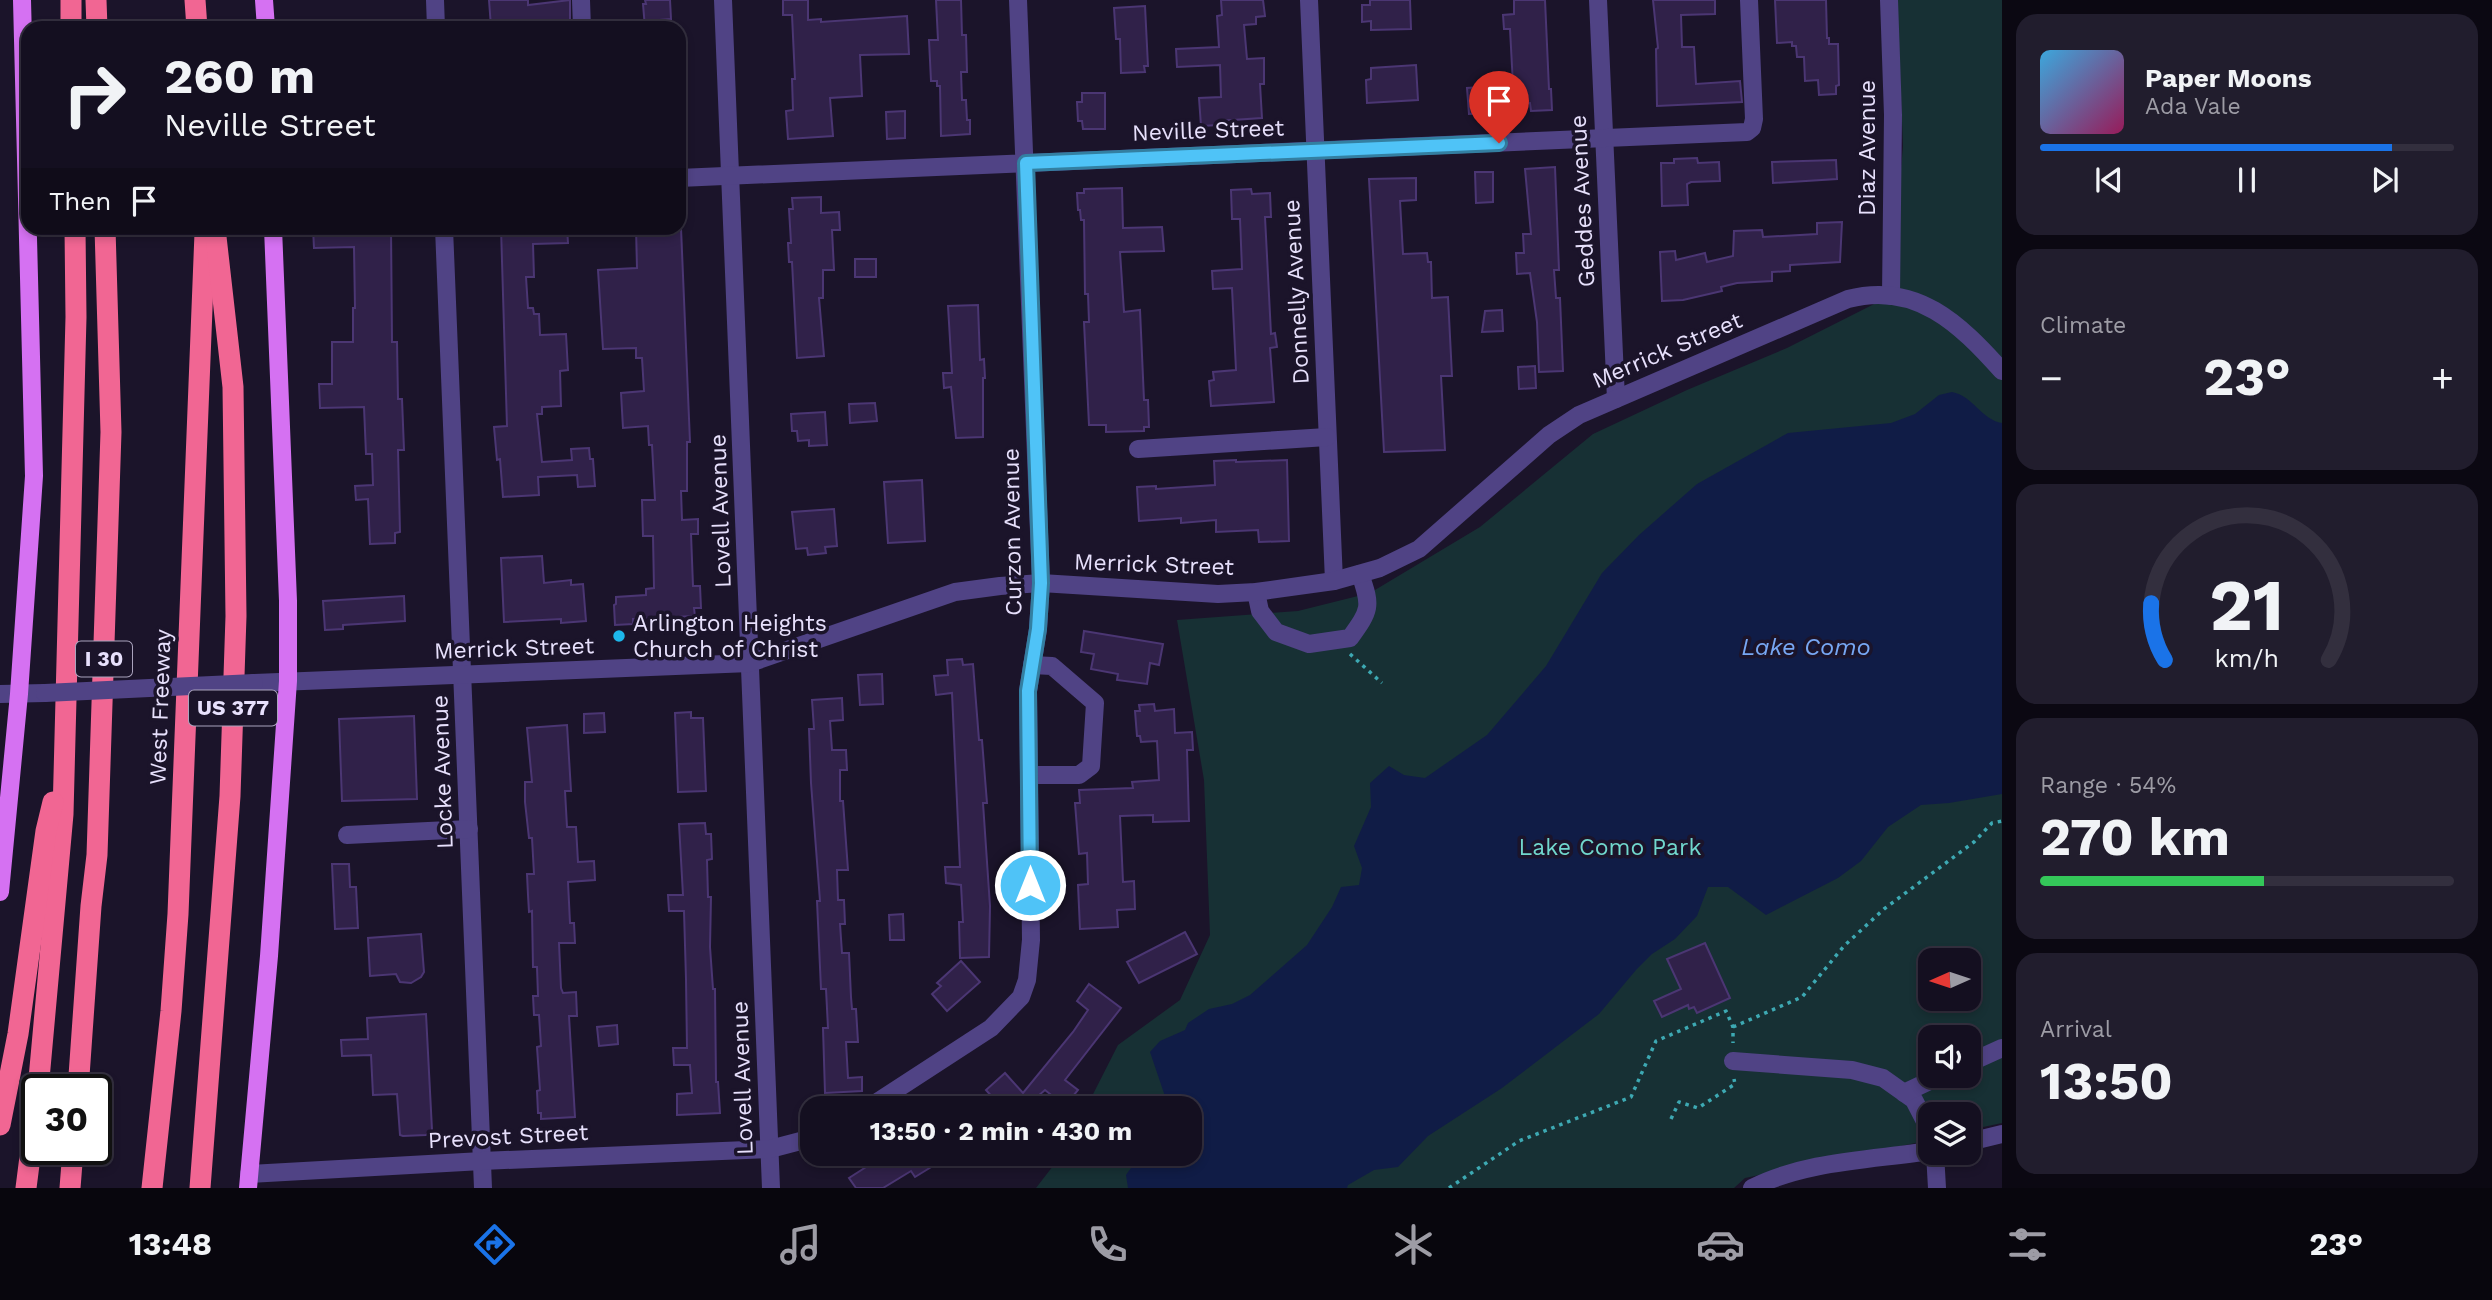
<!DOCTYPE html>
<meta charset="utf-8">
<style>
body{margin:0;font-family:"Work Sans",sans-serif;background:#211d2d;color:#f1f3f6;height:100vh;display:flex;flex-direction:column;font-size:26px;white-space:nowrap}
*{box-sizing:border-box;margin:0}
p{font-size:23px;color:#9d9ca5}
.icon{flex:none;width:38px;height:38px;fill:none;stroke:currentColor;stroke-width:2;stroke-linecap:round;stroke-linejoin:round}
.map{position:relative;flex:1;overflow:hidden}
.side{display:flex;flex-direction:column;gap:14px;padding:14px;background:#0b0812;width:490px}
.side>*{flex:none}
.banner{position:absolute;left:21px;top:21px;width:665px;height:214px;border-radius:21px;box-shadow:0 4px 10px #0003,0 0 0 2px #332f3e;background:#140f20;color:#f1f3f6;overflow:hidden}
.needle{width:46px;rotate:267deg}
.controls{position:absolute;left:1918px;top:948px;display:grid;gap:14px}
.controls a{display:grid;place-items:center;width:63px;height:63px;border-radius:14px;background:#140f20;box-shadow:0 4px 10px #0003,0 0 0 2px #332f3e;font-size:35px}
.speed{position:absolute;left:21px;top:1074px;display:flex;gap:14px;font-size:35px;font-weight:700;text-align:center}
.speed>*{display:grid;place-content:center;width:91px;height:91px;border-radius:50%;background:#140f20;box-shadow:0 4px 10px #0003,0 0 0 2px #332f3e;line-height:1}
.speed .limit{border:4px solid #111;border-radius:10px;background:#fff;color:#111}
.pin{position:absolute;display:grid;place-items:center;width:60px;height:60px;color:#fff;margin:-72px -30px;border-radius:50% 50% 50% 0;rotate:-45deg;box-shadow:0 0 7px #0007}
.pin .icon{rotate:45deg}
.me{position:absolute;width:77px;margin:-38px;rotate:0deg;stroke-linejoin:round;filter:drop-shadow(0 0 5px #0008)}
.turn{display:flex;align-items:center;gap:24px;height:147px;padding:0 28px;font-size:32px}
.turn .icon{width:91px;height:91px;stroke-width:2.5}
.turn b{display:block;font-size:49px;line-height:60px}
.then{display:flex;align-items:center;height:66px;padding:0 28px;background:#0003;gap:14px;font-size:26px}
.big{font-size:52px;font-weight:700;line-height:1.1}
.side .tile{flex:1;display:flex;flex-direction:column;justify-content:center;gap:10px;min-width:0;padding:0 24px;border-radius:21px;background:#211d2d}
.side .dial{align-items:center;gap:0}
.dial svg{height:182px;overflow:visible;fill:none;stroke:#332f3e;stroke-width:7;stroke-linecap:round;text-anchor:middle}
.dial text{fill:#f1f3f6;stroke:none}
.song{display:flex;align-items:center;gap:21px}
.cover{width:84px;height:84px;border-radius:10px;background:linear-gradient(135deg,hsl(200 70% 55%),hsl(330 70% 35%))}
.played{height:7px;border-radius:4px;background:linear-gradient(90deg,#1a73e8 85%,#332f3e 85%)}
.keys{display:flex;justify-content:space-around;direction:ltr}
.heat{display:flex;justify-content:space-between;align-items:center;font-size:38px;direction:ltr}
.charge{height:10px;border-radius:5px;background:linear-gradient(90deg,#34c759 54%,#332f3e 0)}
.trip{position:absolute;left:800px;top:1096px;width:402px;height:70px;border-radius:21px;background:#140f20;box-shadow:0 4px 10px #0003,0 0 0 2px #332f3e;font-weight:700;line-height:70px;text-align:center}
.menu{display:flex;height:112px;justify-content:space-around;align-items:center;background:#08060d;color:#9d9ca5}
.menu .icon{width:49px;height:49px}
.menu .active{color:#1a73e8}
.menu b{font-size:32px;color:#f1f3f6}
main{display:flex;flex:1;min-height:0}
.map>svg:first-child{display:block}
</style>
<main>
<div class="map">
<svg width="2002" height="1188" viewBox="0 0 2002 1188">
<rect width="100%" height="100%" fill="#1b142a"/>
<path fill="#173034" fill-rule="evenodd" d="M1897,0H2002V1123L1969,1130V1115H1930V1140L1745,1178L1734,1188H1036L1063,1153H1190V1108H1086L1118,1045L1180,1000L1210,935L1204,780L1177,620L1298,611L1370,593L1480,527L1593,434L1687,390L1787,348L1890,296L1903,146ZM1930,961H1969V999H1930ZM1930,1038H1969V1076H1930Z"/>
<path fill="#101c46" d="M1952,392C1973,396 1982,420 2002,423V794L1949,803L1921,805L1888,827L1861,861L1838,878L1766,915L1728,887H1708L1697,916L1675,939L1652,954L1636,970L1599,1014L1502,1088L1428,1136L1398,1167L1374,1170L1348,1185L1347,1188H1128L1126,1175C1147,1145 1157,1153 1190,1153V1108H1169L1150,1052L1160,1041L1185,1030L1188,1023L1209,1009L1232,1004L1250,995L1307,945L1332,907L1341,887L1359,885L1362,868L1354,846L1371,807L1370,783L1389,766L1404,775L1425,778L1487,735L1546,666L1602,573L1639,535L1697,484L1788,433L1891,423L1915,414L1939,395Z"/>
<g fill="#302149" stroke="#4b3673" stroke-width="2">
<polygon points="489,0 528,0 528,5 570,0 570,23 491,27"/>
<polygon points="645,0 670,0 671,19 660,20 660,28 645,28 643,4 646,4"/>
<polygon points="783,0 808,0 808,20 821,19 821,22 907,16 909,54 860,55 862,96 830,98 833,136 788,139 786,111 793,110 792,79 795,79 792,15 783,15"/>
<polygon points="936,0 961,0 962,35 966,35 967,72 961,72 962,100 966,100 967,120 970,120 970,134 941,136 940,86 937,86 937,81 931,81 929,40 938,40"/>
<polygon points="1221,0 1263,0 1265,16 1256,17 1256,24 1244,25 1247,59 1264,58 1264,84 1260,84 1262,118 1218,121 1219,125 1201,126 1199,98 1221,97 1220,65 1177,67 1176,49 1219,47 1217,16 1222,15"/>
<polygon points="1370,0 1410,0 1411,29 1371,30 1371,21 1362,22 1362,5 1370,5"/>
<polygon points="1514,0 1545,0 1549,89 1551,89 1552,110 1531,111 1530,103 1487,105 1488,113 1469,114 1467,88 1513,85 1510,29 1504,29 1503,15 1514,14"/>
<polygon points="1653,0 1715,0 1715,14 1681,15 1682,47 1694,47 1696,84 1740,81 1742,102 1657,106 1656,49 1658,48"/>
<polygon points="1775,0 1826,0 1827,38 1829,38 1829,44 1838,44 1839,85 1836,86 1836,94 1819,95 1818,80 1805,81 1804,57 1797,57 1796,46 1792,46 1792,42 1777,43"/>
<polygon points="1145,6 1148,66 1144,66 1145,72 1121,73 1120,39 1116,39 1114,8"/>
<polygon points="1416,65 1418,100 1367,103 1366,80 1371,79 1371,68"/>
<polygon points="1082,93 1105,93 1105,129 1083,129 1082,121 1078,121 1077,102 1082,102"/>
<polygon points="905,111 905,138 887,139 886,112"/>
<polygon points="1697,158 1698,163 1719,162 1720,181 1691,182 1687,184 1688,205 1662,206 1661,163 1674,163 1674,159"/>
<polygon points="1836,160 1837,179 1773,183 1772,162"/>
<polygon points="1555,167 1559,270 1554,270 1556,298 1560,298 1563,371 1539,372 1537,322 1530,273 1517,274 1516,253 1524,253 1523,234 1531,234 1525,169"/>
<polygon points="1475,172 1493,172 1493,202 1476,203"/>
<polygon points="1416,178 1416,200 1400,201 1403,254 1427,253 1428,262 1431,262 1432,298 1448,297 1452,376 1441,376 1445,450 1384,452 1369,179"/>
<polygon points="1122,188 1123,228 1162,227 1164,251 1120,252 1124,312 1140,310 1144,400 1148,400 1149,427 1144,427 1144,431 1106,432 1106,425 1089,425 1084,322 1089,322 1088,294 1085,294 1084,220 1081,220 1080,210 1078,210 1077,193 1084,193 1084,189"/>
<polygon points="1251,189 1252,194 1270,193 1271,217 1265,217 1271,334 1275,333 1277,347 1270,348 1274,402 1211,406 1209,381 1214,380 1213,372 1236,370 1232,288 1213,289 1212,271 1242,269 1240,219 1232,219 1231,190"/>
<polygon points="821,197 821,213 839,212 840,230 832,230 834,270 823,270 823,298 819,298 824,356 797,358 792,262 789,262 788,243 791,243 789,209 793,209 792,198"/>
<polygon points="1842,222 1840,262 1790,265 1790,271 1772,272 1772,281 1737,283 1721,287 1722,291 1683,300 1662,301 1660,252 1675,251 1676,260 1705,253 1707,262 1733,256 1734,231 1762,230 1763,237 1817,234 1817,223"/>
<polygon points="313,228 391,228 392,342 397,342 398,399 402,399 404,450 398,450 400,532 395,533 395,543 370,544 368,499 356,500 355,486 373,485 372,454 366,454 364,407 320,408 319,384 332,384 332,342 353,342 353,308 355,308 354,247 314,248"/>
<polygon points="501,228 567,228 568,243 533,244 534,277 526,277 528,308 533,308 534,314 539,314 540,335 566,334 568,370 560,371 561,406 542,407 542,414 537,414 542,462 572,460 571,449 589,448 590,459 593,459 595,486 578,487 577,475 538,477 539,495 503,497 500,459 497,460 494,427 507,426"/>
<polygon points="636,228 681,228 690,442 687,442 687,491 681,491 682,520 698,519 698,534 691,534 693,586 700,586 701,608 694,608 695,616 633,619 633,624 615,625 614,605 616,604 616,597 646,595 646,589 654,588 653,536 643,536 642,500 655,500 652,445 649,445 648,426 623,428 621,393 644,391 642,358 636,358 636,348 603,349 598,270 637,268"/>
<rect x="855" y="259" width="21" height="18"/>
<polygon points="978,305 980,360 984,359 985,378 983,378 983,437 956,438 951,387 944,388 943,373 952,373 948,306"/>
<polygon points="1502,310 1503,331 1482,332 1485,311"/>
<polygon points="1535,366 1536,388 1519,389 1518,367"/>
<polygon points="875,403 877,421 850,423 849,404"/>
<polygon points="825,412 827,445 809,446 809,440 798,441 797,431 792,431 791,414"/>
<polygon points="1236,460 1236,462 1287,460 1289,541 1259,542 1258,530 1216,532 1216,520 1181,523 1181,518 1139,521 1137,487 1156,486 1156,489 1215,485 1214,461"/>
<polygon points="922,480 925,541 888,543 884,482"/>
<polygon points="834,509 837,546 825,547 826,553 808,555 807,548 796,549 792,512"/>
<polygon points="542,556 544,583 571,580 571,585 583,584 586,621 561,623 561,619 504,622 501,558"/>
<polygon points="404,596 405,621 343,625 343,629 325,630 323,601"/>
<polygon points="1084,631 1163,644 1159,665 1150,663 1147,684 1117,680 1118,674 1091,669 1094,654 1081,652"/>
<polygon points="962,659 963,665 973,664 979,740 982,740 985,778 987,803 983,803 990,906 989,957 960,958 959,922 963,922 961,885 946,883 945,867 960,867 952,693 936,695 934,676 948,675 947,660"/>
<polygon points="882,674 883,704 860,705 858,675"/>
<polygon points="842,698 843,720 830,721 832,750 846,750 847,770 840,770 840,801 843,801 848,870 837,870 838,900 844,900 845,924 840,924 842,953 849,953 851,997 852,1009 856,1009 858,1042 846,1042 848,1078 862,1077 862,1091 825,1093 823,1028 828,1028 826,989 821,989 817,901 820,901 811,783 809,729 814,729 812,700"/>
<polygon points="1154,704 1155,711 1174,709 1175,733 1192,732 1193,750 1187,750 1189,821 1153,822 1153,815 1120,816 1123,882 1134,881 1135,909 1117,910 1118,927 1080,929 1078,885 1088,884 1087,853 1079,854 1075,803 1080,803 1079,790 1133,788 1132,782 1159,780 1157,741 1141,742 1140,736 1137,736 1135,711 1140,711 1139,705"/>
<polygon points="691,712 691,718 703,718 706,791 678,792 675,713"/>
<polygon points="604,713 605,732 584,733 584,714"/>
<polygon points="414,716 417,799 342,801 339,719"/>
<polygon points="567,725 571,791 565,791 567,827 576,827 578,862 594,861 595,880 568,882 570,923 574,923 575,943 559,943 561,988 563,993 576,992 577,1016 569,1016 575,1117 541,1119 541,1113 538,1113 537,1091 540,1090 537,1047 541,1046 539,1015 534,1015 533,996 538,996 537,967 533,967 532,911 529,912 528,895 527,874 534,874 532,838 529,838 525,802 525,782 532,782 527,728"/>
<polygon points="705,823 706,834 711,834 712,859 707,860 708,897 711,897 710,947 713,989 715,989 716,1082 718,1082 720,1113 677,1115 677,1094 692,1093 690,1065 674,1065 673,1048 687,1048 686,979 684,911 669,911 668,895 683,895 679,824"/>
<polygon points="332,864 349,864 350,887 356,887 358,928 335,929"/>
<polygon points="903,914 904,940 890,940 889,915"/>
<polygon points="1185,932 1197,954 1139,983 1127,962"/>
<polygon points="421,934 424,972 421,977 411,983 400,982 396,974 370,976 368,938"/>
<polygon points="1705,943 1730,998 1697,1013 1694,1007 1689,1009 1688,1005 1662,1017 1654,1001 1681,989 1667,959"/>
<polygon points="961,961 980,982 947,1011 932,994 941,986 937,983"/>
<polygon points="1089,984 1121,1008 1065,1080 1078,1090 1065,1106 1045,1090 1031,1102 1036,1108 1002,1108 986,1090 1005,1073 1023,1093 1073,1032 1088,1010 1077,1001"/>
<polygon points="426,1014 432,1130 426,1135 403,1136 400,1135 397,1094 373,1095 371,1055 342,1056 341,1040 368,1039 367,1018"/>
<polygon points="617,1025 618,1044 599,1046 597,1027"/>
<polygon points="888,1153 954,1153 915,1177 911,1171 883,1188 856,1188 849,1178"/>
</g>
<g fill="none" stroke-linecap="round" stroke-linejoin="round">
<g stroke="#3da9b3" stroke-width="3.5" stroke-dasharray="3.5 5" stroke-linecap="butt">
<polyline points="1350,654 1382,683"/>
<polyline points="1733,1027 1802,997 1844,946 1884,909 1974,842 1992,823 2002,821"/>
<polyline points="1671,1119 1679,1102 1698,1108 1735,1084 1734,1079"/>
<polyline points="1449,1188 1519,1141 1631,1097 1656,1041 1726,1011 1733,1027 1733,1043"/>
</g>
<g stroke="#504385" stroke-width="18">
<polyline points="435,0 436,28"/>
<polyline points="581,0 582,28"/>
<polyline points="723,0 771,1188"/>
<polyline points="1309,0 1334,581"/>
<polyline points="1598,0 1616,399"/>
<polyline points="1889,0 1893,115 1891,296"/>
<polyline points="679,178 1747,132 1752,128 1754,119 1749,0"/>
<polyline points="444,228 483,1188"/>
<polyline points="1138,449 1327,437"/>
<path d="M1256,592L1260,611L1276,632L1309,644L1350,638C1370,610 1372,607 1360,574"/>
<path d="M254,683L750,663L955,592L1000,586L1041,583L1218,594L1256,592L1334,581L1380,568L1419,549L1549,435L1579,415L1848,299C1916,281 1960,324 2002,371"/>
<polyline points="0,694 45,693"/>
<polyline points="1030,775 1079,775 1091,766 1095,703 1052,666 1032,665"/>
<polyline points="347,835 469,829"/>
<polyline points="1733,1061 1852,1070 1883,1078 1914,1100 1930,1131"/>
<polyline points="1969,1063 2002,1048"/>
<polyline points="1904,1093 1940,1076"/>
<polyline points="868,1108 991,1028 1021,997 1027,980 1031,940 1028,691 1038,629 1041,583 1018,0"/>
<polyline points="1969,1142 2002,1134"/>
<polyline points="1935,1153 1937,1188"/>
<polyline points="249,1174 482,1161 770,1149 812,1138"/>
<path d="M1752,1188C1805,1161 1871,1160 1930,1151"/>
</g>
<g stroke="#d571f2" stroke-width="18">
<polyline points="264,0 266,28"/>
<polyline points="0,892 19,694 34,476 22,0"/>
<polyline points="248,1188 269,956 288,681 288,601 273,228"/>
</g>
<g stroke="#f16693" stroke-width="21">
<polyline points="71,0 71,28"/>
<polyline points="96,0 97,28"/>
<polyline points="195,0 197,28"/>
<polyline points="38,1090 63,814 76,317 75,228"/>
<polyline points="78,1090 91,906 97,855 111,432 105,228"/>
<polyline points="0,1125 18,1034 46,831 53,802"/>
<polyline points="26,1188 37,1102"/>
<polyline points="70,1188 73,1150"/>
<polyline points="152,1188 171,1011 178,914 205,233"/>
<polyline points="200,1188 230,796 236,616 233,387 215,228"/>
</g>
<polyline stroke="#504385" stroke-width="18" points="45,693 254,683"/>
</g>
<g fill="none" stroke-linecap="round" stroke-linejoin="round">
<defs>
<polyline id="route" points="1030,885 1028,691 1038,629 1041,583 1026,163 1499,143"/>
</defs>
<use href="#route" stroke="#337fa1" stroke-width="18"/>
<use href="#route" stroke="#4fc3f7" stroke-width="12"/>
</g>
<circle fill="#1db7eb" stroke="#1b142a" stroke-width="2.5" cx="619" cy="636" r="7"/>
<g text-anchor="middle" stroke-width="7" stroke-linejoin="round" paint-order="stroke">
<g fill="#1b142a" stroke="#aaa3bd" stroke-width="2">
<rect x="76" y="641.5" width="56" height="35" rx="5"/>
<rect x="189" y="690.5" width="88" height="35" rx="5"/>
</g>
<g font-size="21" font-weight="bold" fill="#e7e0fc">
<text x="104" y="666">I 30</text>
<text x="233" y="715">US 377</text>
</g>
<g font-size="23" fill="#e7e0fc" stroke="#1b142a">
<text transform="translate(1208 130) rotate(-2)" y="8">Neville Street</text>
<text transform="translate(1867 148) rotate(-90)" y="8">Diaz Avenue</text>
<text transform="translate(1582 201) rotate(-93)" y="8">Geddes Avenue</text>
<text transform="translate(1296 292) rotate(-93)" y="8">Donnelly Avenue</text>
<text transform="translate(1667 350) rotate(-23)" y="8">Merrick Street</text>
<text transform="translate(720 511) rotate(-92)" y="8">Lovell Avenue</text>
<text transform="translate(1012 532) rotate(-91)" y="8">Curzon Avenue</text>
<text transform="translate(1154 564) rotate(2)" y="8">Merrick Street</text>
<text transform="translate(514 648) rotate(-2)" y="8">Merrick Street</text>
<text transform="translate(160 707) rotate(-88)" y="8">West Freeway</text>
<text transform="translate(442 772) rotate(-92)" y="8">Locke Avenue</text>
<text transform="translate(742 1078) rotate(-92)" y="8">Lovell Avenue</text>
<text transform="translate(508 1136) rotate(-3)" y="8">Prevost Street</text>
</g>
<g font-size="23" fill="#e7e0fc" stroke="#1b142a" text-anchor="start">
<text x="633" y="631">Arlington Heights<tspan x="633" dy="26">Church of Christ</tspan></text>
</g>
<g font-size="23" fill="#71d7cd" stroke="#1b142a">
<text x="1610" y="855">Lake Como Park</text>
</g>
<g font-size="24" font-style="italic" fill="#77a7f3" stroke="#1b142a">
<text x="1806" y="655">Lake Como</text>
</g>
</g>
</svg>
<div class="controls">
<a><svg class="needle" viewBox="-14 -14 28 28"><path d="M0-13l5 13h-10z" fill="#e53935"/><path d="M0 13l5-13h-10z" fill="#9d9ca5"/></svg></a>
<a><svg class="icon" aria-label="sound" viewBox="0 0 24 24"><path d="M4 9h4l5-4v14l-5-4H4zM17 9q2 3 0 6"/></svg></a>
<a><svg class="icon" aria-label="layers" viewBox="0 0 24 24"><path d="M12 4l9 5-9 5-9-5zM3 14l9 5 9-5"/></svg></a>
</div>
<div class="speed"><div class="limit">30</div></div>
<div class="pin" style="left:1499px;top:143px;background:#d93025"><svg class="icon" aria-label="arrive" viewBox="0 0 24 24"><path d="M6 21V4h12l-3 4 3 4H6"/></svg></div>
<svg class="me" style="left:1030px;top:885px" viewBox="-20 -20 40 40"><circle r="17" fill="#4fc3f7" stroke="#fff" stroke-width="3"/><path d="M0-11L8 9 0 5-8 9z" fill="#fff"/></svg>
<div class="trip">13:50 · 2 min · 430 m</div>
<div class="banner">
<div class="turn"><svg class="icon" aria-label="right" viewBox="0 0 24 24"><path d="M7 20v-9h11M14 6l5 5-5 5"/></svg><div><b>260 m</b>Neville Street</div></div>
<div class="then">Then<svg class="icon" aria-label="arrive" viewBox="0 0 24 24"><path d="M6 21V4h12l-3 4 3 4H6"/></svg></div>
</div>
</div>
<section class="side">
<div class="tile">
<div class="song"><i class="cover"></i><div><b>Paper Moons</b><p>Ada Vale</p></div></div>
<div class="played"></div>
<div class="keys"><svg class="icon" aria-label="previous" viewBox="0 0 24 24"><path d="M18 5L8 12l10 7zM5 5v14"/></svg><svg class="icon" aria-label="pause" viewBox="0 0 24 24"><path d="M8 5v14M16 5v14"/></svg><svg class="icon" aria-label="next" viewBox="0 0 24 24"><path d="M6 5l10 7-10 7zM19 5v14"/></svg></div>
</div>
<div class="tile"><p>Climate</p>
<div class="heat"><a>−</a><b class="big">23°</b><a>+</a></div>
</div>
<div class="tile dial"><svg viewBox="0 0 100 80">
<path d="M14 69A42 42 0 1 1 86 69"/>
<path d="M14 69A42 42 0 0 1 8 44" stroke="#1a73e8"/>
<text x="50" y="56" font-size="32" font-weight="700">21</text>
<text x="50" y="72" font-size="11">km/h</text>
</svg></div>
<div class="tile"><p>Range · 54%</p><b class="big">270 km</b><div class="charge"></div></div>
<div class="tile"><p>Arrival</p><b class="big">13:50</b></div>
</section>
</main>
<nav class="menu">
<b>13:48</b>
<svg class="icon active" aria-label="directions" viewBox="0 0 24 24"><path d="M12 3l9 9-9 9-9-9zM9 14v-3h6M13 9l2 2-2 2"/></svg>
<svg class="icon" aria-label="music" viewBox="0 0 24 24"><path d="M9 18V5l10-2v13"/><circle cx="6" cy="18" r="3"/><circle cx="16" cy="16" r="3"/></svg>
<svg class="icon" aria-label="phone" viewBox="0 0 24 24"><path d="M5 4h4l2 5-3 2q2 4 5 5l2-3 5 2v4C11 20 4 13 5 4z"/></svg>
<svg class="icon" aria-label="climate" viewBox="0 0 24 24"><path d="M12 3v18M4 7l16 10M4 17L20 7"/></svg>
<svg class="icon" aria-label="car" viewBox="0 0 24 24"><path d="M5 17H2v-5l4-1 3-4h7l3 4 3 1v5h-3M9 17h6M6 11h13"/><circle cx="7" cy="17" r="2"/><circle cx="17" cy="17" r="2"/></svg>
<svg class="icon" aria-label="filters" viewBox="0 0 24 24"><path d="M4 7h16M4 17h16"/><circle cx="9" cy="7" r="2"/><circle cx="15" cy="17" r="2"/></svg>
<b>23°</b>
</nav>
